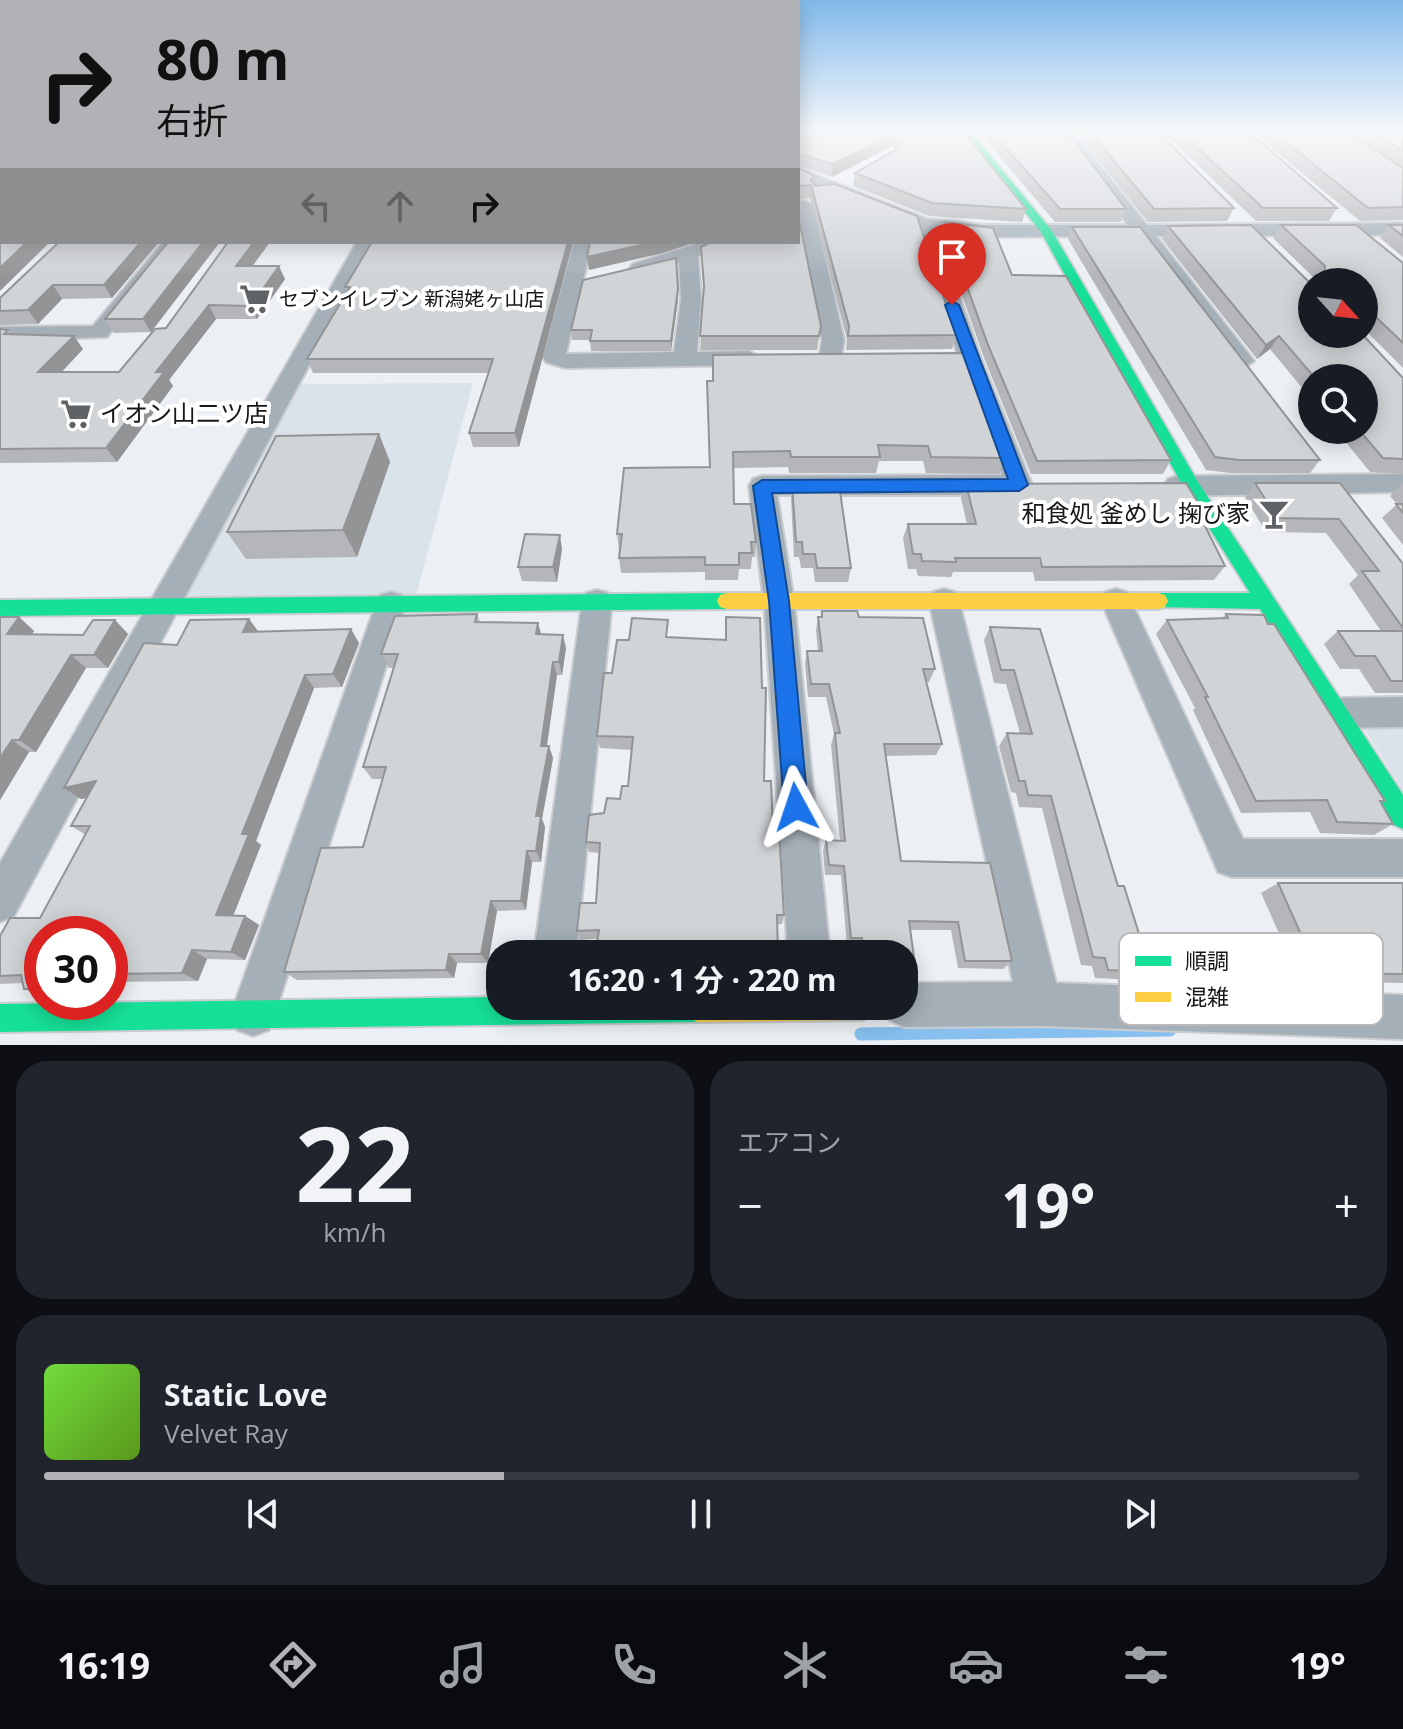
<!DOCTYPE html>
<html lang="ja">
<meta charset="utf-8">
<style>
body{margin:0;font-family:"Open Sans","Noto Sans JP",sans-serif;background:#20242c;color:#f1f3f6;height:100vh;display:flex;flex-direction:column;font-size:30px;white-space:nowrap}
*{box-sizing:border-box;margin:0}
p{font-size:26px;color:#9ea1a6}
.icon{flex:none;width:44px;height:44px;fill:none;stroke:currentColor;stroke-width:2;stroke-linecap:round;stroke-linejoin:round}
.map{position:relative;height:1045px;overflow:hidden}
.sheet{display:flex;flex-direction:column;gap:16px;padding:16px;background:#0d0f14;flex:1}
.sheet>*{flex:none}
.banner{position:absolute;left:0px;top:0px;width:800px;height:244px;box-shadow:0 4px 20px #0003;background:#b0b2b5;color:#111;overflow:hidden}
.needle{width:52px;rotate:117deg}
.tools{position:absolute;left:1298px;top:268px;display:grid;gap:16px}
.tools a{display:grid;place-items:center;width:80px;height:80px;border-radius:50%;background:#171b24;box-shadow:0 4px 20px #0003;font-size:40px}
.speed{position:absolute;left:24px;top:916px;display:flex;gap:16px;font-size:40px;font-weight:700;text-align:center}
.speed>*{display:grid;place-content:center;width:104px;height:104px;border-radius:50%;background:#171b24;box-shadow:0 4px 20px #0003;line-height:1}
.speed .limit{border:12px solid #d22;background:#fff;color:#111}
.pin{position:absolute;display:grid;place-items:center;width:68px;height:68px;color:#fff;margin:-82px -34px;border-radius:50% 50% 50% 0;rotate:-45deg;box-shadow:0 0 8px #0007}
.pin .icon{rotate:45deg}
.me{position:absolute;width:88px;margin:-44px;rotate:355deg;stroke-linejoin:round;filter:drop-shadow(0 0 6px #0008)}
.turn{display:flex;align-items:center;gap:28px;height:168px;padding:0 24px;font-size:36px}
.turn .icon{width:104px;height:104px;stroke-width:2.5}
.turn b{display:block;font-size:56px;line-height:68px}
.lanes{display:flex;align-items:center;height:76px;padding:0 24px;background:#0003;justify-content:center;gap:40px;direction:ltr}
.lanes .off{opacity:.35}
.big{font-size:60px;font-weight:700;line-height:1.1}
.sheet .tile{flex:1;display:flex;flex-direction:column;justify-content:center;gap:12px;min-width:0;padding:0 28px;border-radius:32px;background:#20242c}
.sheet .dial{align-items:center;gap:0}
.dial b{font-size:104px;line-height:1}
.song{display:flex;align-items:center;gap:24px}
.cover{width:96px;height:96px;border-radius:12px;background:linear-gradient(135deg,hsl(100 70% 55%),hsl(90 70% 35%))}
.played{height:8px;border-radius:4px;background:linear-gradient(90deg,#b0b2b5 35%,#363941 35%)}
.keys{display:flex;justify-content:space-around;direction:ltr}
.heat{display:flex;justify-content:space-between;align-items:center;font-size:44px;direction:ltr}
.sheet .tiles{flex:1;display:grid;gap:16px;grid-template-columns:1fr 1fr}
.tile:last-child{grid-column:span 2}
.trip{position:absolute;left:486px;top:940px;width:432px;height:80px;border-radius:32px;background:#171b24;box-shadow:0 4px 20px #0003;font-weight:700;line-height:80px;text-align:center}
.tabs{display:flex;height:128px;justify-content:space-around;align-items:center;background:#090b0e;color:#9ea1a6}
.tabs .icon{width:56px;height:56px}
.tabs .current{color:#b0b2b5}
.tabs b{font-size:36px;color:#f1f3f6}
.map>svg:first-child{display:block}
</style>
<div class="map">
<svg width="1403" height="1045" viewBox="0 0 1403 1045">
<rect width="100%" height="100%" fill="#ecf0f4"/>
<g fill="#dae3ea">
<polygon points="473,383 414,604 175,605 300,384"/>
<polygon points="1403,723 1403,790 1361,724"/>
</g>
<g fill="none" stroke-linecap="round" stroke-linejoin="round">
<polyline stroke="#87c0ef" stroke-width="13" points="861,1034 1170,1030"/>
<defs>
<g id="street">
<polygon points="1057,131 1073,131 1147,225 1403,223 1403,235 1156,236 1254,361 1243,368 1235,366 1136,236 984,237 937,231 981,359 1032,485 1028,492 1019,495 777,495 794,601 830,954 788,954 764,601 749,486 753,479 762,476 1002,475 959,359 917,227 798,179 798,168 928,219 984,225 1128,225"/>
<polygon points="804,200 813,205 844,340 841,359 830,366 819,359 822,340 798,219 798,201"/>
<polygon points="163,242 182,242 107,337 0,341 0,327 93,326"/>
<polygon points="357,242 375,242 14,916 0,922 0,863"/>
<polygon points="574,242 592,242 566,354 674,352 681,299 679,262 640,274 630,268 633,264 703,242 732,242 698,256 701,299 697,352 749,351 760,358 749,365 565,368 546,362 543,357"/>
<polygon points="1403,474 1403,492 1177,496 1168,493 1164,486 1168,479 1177,476"/>
<polygon points="944,589 955,592 959,601 1056,983 1403,995 1403,1039 1040,1026 904,1027 889,1020 883,1006 904,1006 904,983 1013,982 929,601 933,592"/>
<polygon points="1116,589 1127,592 1131,601 1243,839 1403,839 1403,877 1232,877 1218,872 1101,601 1105,592"/>
<polygon points="597,590 608,593 612,602 576,954 534,954 582,602 586,593"/>
<polygon points="391,592 402,595 406,604 275,1014 269,1030 253,1036 237,1030 231,1014 376,604 380,595"/>
<polygon points="1403,697 1403,727 1339,728 1327,724 1322,713 1327,702 1339,698"/>
</g>
<g id="fast">
<polygon points="960,131 970,131 1052,231 1198,482 1403,795 1403,829 1394,825 1260,609 1151,607 1148,601 1151,595 1158,593 1250,593 1183,486 1041,232"/>
<polygon points="727,593 734,595 737,601 734,607 727,609 0,616 0,600"/>
<polygon points="500,997 500,1006 712,1008 708,1018 698,1022 0,1032 0,1004"/>
</g>
<g id="slow">
<polygon points="727,593 1158,593 1165,595 1168,601 1165,607 1158,609 727,609 720,607 717,601 720,595"/>
<polygon points="685,1006 877,1006 873,1016 863,1020 698,1022 688,1018"/>
</g>
</defs>
<use href="#street" stroke="#cacdd0" stroke-width="4"/>
<use href="#fast" stroke="#cacdd0" stroke-width="4"/>
<use href="#slow" stroke="#cacdd0" stroke-width="4"/>
<use href="#street" fill="#a5afb8" fill-rule="evenodd"/>
<use href="#fast" fill="#16e098" fill-rule="evenodd"/>
<use href="#slow" fill="#ffcf43" fill-rule="evenodd"/>
</g>
<g fill="#b4b6b9">
<polygon points="963,131 1026,209 1022,222 929,216 853,186 855,173 896,149 892,146 832,177 798,166 798,141"/>
<polygon points="978,131 1067,131 1126,209 1121,222 1055,222"/>
<polygon points="1075,131 1157,131 1234,208 1227,221 1148,222"/>
<polygon points="1162,131 1248,131 1337,208 1329,221 1256,221"/>
<polygon points="1251,131 1346,131 1387,158 1350,131 1403,131 1403,220 1360,221"/>
<polygon points="798,168 815,176 814,184 956,335 952,349 846,350 847,339 810,198 798,199"/>
<polygon points="944,222 1012,275 1171,460 1163,474 1031,474 984,358 941,235"/>
<polygon points="1281,225 1403,263 1403,368 1366,331 1364,331 1364,282 1316,282 1316,280 1273,238"/>
<polygon points="1389,225 1403,225 1403,257 1380,238"/>
<polygon points="1168,226 1403,378 1403,474 1370,472 1336,430 1364,430 1364,378 1312,378 1312,400 1270,349 1257,359 1162,239"/>
<polygon points="1072,227 1320,460 1310,473 1230,473 1206,470 1068,239"/>
<polygon points="159,242 112,298 62,299 38,324 0,325 0,298"/>
<polygon points="168,242 220,242 151,332 114,333 105,319"/>
<polygon points="228,242 270,242 252,266 285,279 257,319 216,319 169,380 173,386 117,462 0,463 0,329 8,330 12,334 83,349 62,372 119,372 166,328"/>
<polygon points="573,242 519,447 473,447 469,433 489,373 313,373 307,359 347,292 345,287"/>
<polygon points="701,247 821,326 817,350 700,350 704,293"/>
<polygon points="678,299 671,351 591,351 590,340 572,340 571,330"/>
<polygon points="707,381 1005,458 999,474 926,473 923,461 879,461 876,473 789,473 788,467 733,468 734,504 756,542 755,557 752,557 751,569 739,569 738,580 705,580 705,572 621,573 619,558 620,550 619,550 617,534 709,467"/>
<polygon points="379,434 390,462 357,557 246,559 227,532"/>
<polygon points="1403,482 1403,545 1382,518 1397,504 1390,496"/>
<polygon points="1255,483 1340,483 1403,564 1403,693 1375,693 1359,669 1340,669 1324,644 1338,631 1381,631 1349,584 1358,575 1326,533 1266,532 1245,497"/>
<polygon points="792,484 851,568 848,582 815,582 813,568 801,568 799,557 794,557 791,499"/>
<polygon points="966,484 1209,520 1205,525 1225,566 1214,580 1039,581 1035,581 1033,572 953,572 951,577 918,576 916,569 908,569 903,538 908,524 967,524 961,498"/>
<polygon points="562,549 557,582 522,581 518,567"/>
<polygon points="822,611 859,617 935,669 929,682 926,682 942,744 936,755 886,756 901,861 1012,961 1003,969 958,968 951,930 910,930 916,972 910,979 904,979 904,954 859,954 858,946 847,946 841,875 825,875 823,851 826,840 840,841 831,745 834,734 826,697 808,697 805,664 807,651 818,651 816,630 818,617 821,617"/>
<polygon points="477,614 480,622 541,634 566,648 562,675 557,675 547,746 553,758 542,819 545,827 541,862 532,862 526,910 497,911 488,963 457,963 454,978 297,980 284,972 363,847 382,779 372,779 363,767 394,668 389,668 381,654"/>
<polygon points="1226,614 1268,624 1385,801 1381,803 1393,824 1374,835 1320,833 1310,812 1241,813 1193,710 1195,708 1156,634 1167,620 1222,618"/>
<polygon points="0,617 19,617 34,631 32,634 83,635 115,620 128,634 108,668 86,668 36,752 29,752 0,800"/>
<polygon points="249,619 259,632 359,643 342,687 314,688 256,841 261,845 233,916 245,916 259,925 245,960 207,959 198,981 110,982 110,934 42,934 42,996 24,989 23,983 0,984 0,936 40,918 86,835 71,826 87,798 81,799 64,788 177,645"/>
<polygon points="990,627 1040,629 1118,886 1151,972 1138,980 1095,978 1092,966 1081,965 1042,808 1019,807 1016,793 1011,792 999,746 1007,733 1020,733 1006,684 994,683 984,640"/>
<polygon points="668,637 764,781 784,915 782,924 580,940 577,931 596,903 600,853 589,852 586,842 604,813 620,799 628,786 632,750 600,748 597,736 629,640"/>
<polygon points="1278,883 1403,883 1403,983 1272,980 1259,949 1277,940 1282,940 1261,893"/>
</g>
<g fill="#929496">
<polygon points="894,135 892,146 832,177 833,164"/>
<polygon points="2,176 2,192 0,194 0,177"/>
<polygon points="27,242 47,242 48,244 0,291 0,268"/>
<polygon points="141,242 159,242 112,298 104,285"/>
<polygon points="203,242 220,242 151,332 143,319"/>
<polygon points="254,242 270,242 243,279 236,266"/>
<polygon points="568,242 573,242 519,447 515,433"/>
<polygon points="654,242 696,242 663,253 589,270 587,257"/>
<polygon points="279,266 285,279 257,319 251,306"/>
<polygon points="53,285 62,299 38,324 28,310"/>
<polygon points="678,289 678,299 671,351 671,341"/>
<polygon points="209,305 216,319 169,380 173,386 117,462 106,448 156,372"/>
<polygon points="74,336 83,349 48,386 38,372"/>
<polygon points="1279,336 1270,349 1257,359 1266,345"/>
<polygon points="379,434 390,462 357,557 343,530"/>
<polygon points="560,535 562,549 557,582 553,567"/>
<polygon points="19,617 34,631 23,647 7,634"/>
<polygon points="249,619 259,633 243,632"/>
<polygon points="115,620 128,634 108,668 94,655"/>
<polygon points="538,623 542,637 536,634"/>
<polygon points="351,629 359,643 342,687 333,674"/>
<polygon points="563,635 566,648 562,675 559,662"/>
<polygon points="71,655 86,668 36,752 19,740"/>
<polygon points="553,662 557,675 545,758 541,746"/>
<polygon points="305,675 314,688 256,841 261,845 230,924 216,915 242,834"/>
<polygon points="12,740 29,752 0,800 0,758"/>
<polygon points="549,746 553,758 542,819 545,827 541,862 536,851 536,816"/>
<polygon points="96,781 112,793 81,799 64,788"/>
<polygon points="527,851 532,862 526,910 521,901"/>
<polygon points="491,901 497,911 488,963 481,954"/>
<polygon points="245,916 259,925 245,960 231,952"/>
<polygon points="192,950 207,959 198,981 182,973"/>
<polygon points="449,954 457,963 454,978 446,970"/>
</g>
<g fill="#d1d4d7" stroke="#929496" stroke-width="2">
<polygon points="0,131 2,131 2,176 0,177"/>
<polygon points="819,131 963,131 1026,209 932,203 855,173 901,147 903,141 894,135 833,164 798,154 798,141"/>
<polygon points="991,131 1067,131 1126,209 1060,209"/>
<polygon points="1089,131 1157,131 1234,208 1154,209"/>
<polygon points="1179,131 1248,131 1337,208 1263,208"/>
<polygon points="1272,131 1346,131 1403,168 1403,207 1368,208"/>
<polygon points="1373,131 1403,131 1403,151"/>
<polygon points="798,168 815,176 811,180 815,186 835,184 917,216 956,335 848,336 849,326 811,185 798,186"/>
<polygon points="798,215 821,326 819,336 700,336 704,286 701,247 711,242 798,242"/>
<polygon points="944,222 993,228 1012,275 1066,276 1171,460 1037,461 988,345"/>
<polygon points="1251,225 1312,285 1312,334 1362,334 1403,378 1403,459 1383,458 1359,430 1364,430 1364,378 1315,378 1279,336 1266,345 1168,226"/>
<polygon points="1281,225 1356,225 1403,263 1403,343 1376,317 1364,319 1364,282 1324,282 1325,266"/>
<polygon points="1389,225 1403,225 1403,236"/>
<polygon points="1072,227 1140,227 1320,460 1239,460 1215,457"/>
<polygon points="0,230 2,230 2,242 27,242 0,268"/>
<polygon points="59,242 141,242 104,285 53,285 28,310 0,311 0,298"/>
<polygon points="168,242 203,242 143,319 105,319"/>
<polygon points="228,242 254,242 236,266 279,266 251,306 209,305 156,372 164,372 106,448 0,449 0,329 8,330 4,334 74,336 38,372 119,372 155,329 166,328"/>
<polygon points="372,242 568,242 515,433 469,433 493,359 307,359 350,287 345,287"/>
<polygon points="590,242 654,242 587,257"/>
<polygon points="676,258 678,289 671,341 590,341 592,330 571,330 583,280"/>
<polygon points="964,353 1005,458 931,457 928,446 878,445 880,457 791,457 790,451 733,452 734,504 751,504 756,542 751,542 752,553 739,553 739,565 705,565 705,557 619,558 622,534 617,534 624,468 710,467 707,381 713,381 713,355"/>
<polygon points="379,434 343,530 227,532 276,436"/>
<polygon points="1186,483 1209,520 1202,520 1225,566 1047,567 1042,567 1040,558 955,558 956,562 922,561 921,554 913,554 908,524 976,524 966,484"/>
<polygon points="1255,483 1340,483 1403,564 1403,628 1362,571 1379,571 1339,519 1277,518"/>
<polygon points="792,484 839,484 851,568 817,568 815,554 803,554 802,542 796,542"/>
<polygon points="1396,504 1403,504 1403,513"/>
<polygon points="525,534 560,535 553,567 518,567"/>
<polygon points="822,611 857,611 859,617 923,618 935,669 923,669 942,744 884,744 901,861 990,863 1012,961 965,961 958,922 909,921 916,972 904,972 904,954 864,954 862,938 851,938 844,866 829,865 826,840 845,841 835,733 840,733 829,684 811,684 807,651 822,651 818,617 822,617"/>
<polygon points="477,614 475,622 538,623 536,634 563,635 559,662 553,662 541,746 549,746 536,816 541,816 536,851 527,851 521,901 491,901 481,954 449,954 446,970 284,972 321,848 363,847 386,767 363,767 398,654 381,654 395,616"/>
<polygon points="1226,614 1264,615 1268,624 1274,624 1385,801 1380,801 1393,824 1337,822 1327,800 1256,801 1205,697 1208,697 1167,620 1228,618"/>
<polygon points="0,617 19,617 7,634 83,635 93,620 115,620 94,655 71,655 19,740 12,740 0,758"/>
<polygon points="726,617 760,618 762,688 766,688 764,781 771,781 773,830 779,830 784,915 777,915 778,954 595,954 599,930 577,931 580,903 596,903 600,843 586,842 589,815 604,813 607,798 620,799 622,786 628,786 633,737 597,736 604,673 612,673 617,640 629,640 632,618 668,620 666,637 726,640"/>
<polygon points="249,619 243,632 351,629 333,674 305,675 242,834 249,834 216,915 245,916 231,952 192,950 182,973 110,974 110,934 42,934 42,989 24,989 21,975 0,976 0,936 10,918 40,918 90,826 71,826 96,781 64,788 144,643 177,645 190,620"/>
<polygon points="990,627 1040,629 1118,886 1124,886 1151,972 1108,970 1105,958 1093,957 1051,796 1028,795 1025,781 1019,781 1007,733 1032,734 1014,670 1001,670"/>
<polygon points="1338,631 1403,631 1403,681 1391,681 1375,656 1355,656"/>
<polygon points="1278,883 1403,883 1403,974 1290,973 1277,940 1304,941"/>
</g>
<linearGradient id="sky" x2="0" y2="1"><stop stop-color="#81b9eb"/><stop offset="0.47" stop-color="#f6f8fa"/><stop offset="1" stop-color="#f6f8fa" stop-opacity="0"/></linearGradient>
<rect width="1403" height="277" fill="url(#sky)"/>
<polygon fill="#1a73e8" stroke="#114b97" stroke-width="2" points="952,301 959,305 1028,485 1019,491 772,493 789,601 808,807 805,815 796,819 788,815 784,807 769,601 753,486 762,480 1008,479 945,305"/>
<defs>
<symbol id="supermarket-bare" viewBox="-9 -9 18 18"><path d="M-6-5.5h2.5l.6 2H6L4.5 2H-2.5L-4.4-4H-6ZM-1.5 3.2a1.3 1.3 0 1 0 .1 0ZM3 3.2a1.3 1.3 0 1 0 .1 0Z" fill="#606366" stroke="#fff" stroke-width="2.5" paint-order="stroke"/></symbol>
<symbol id="bar-bare" viewBox="-9 -9 18 18"><path d="M-6-5H6L.8 .8V4.5H3.5V6h-7V4.5H-.8V.8Z" fill="#606366" stroke="#fff" stroke-width="2.5" paint-order="stroke"/></symbol>
</defs>
<g fill-rule="evenodd">
<use href="#supermarket-bare" x="233" y="277" width="44" height="44"/>
<use href="#supermarket-bare" x="54" y="392" width="44" height="44"/>
<use href="#bar-bare" x="1252" y="492" width="44" height="44"/>
</g>
<g text-anchor="middle" stroke-width="8" stroke-linejoin="round" paint-order="stroke">
<g font-size="20" fill="#15171a" stroke="#fff" text-anchor="start">
<text x="279" y="306">セブンイレブン 新潟姥ヶ山店</text>
</g>
<g font-size="24" fill="#15171a" stroke="#fff" text-anchor="start">
<text x="100" y="422">イオン山二ツ店</text>
<text x="1250" y="522" text-anchor="end">和食処 釜めし 掬び家</text>
</g>
</g>
<rect x="1119" y="933" width="264" height="92" rx="12" fill="#fff" stroke="#b9b9ba" stroke-width="2"/>
<rect x="1135" y="956" width="36" height="10" fill="#16e098"/>
<rect x="1135" y="992" width="36" height="10" fill="#ffcf43"/>
<g font-size="22" fill="#15171a">
<text x="1185" y="969">順調</text>
<text x="1185" y="1005">混雑</text>
</g>
</svg>
<div class="tools">
<a><svg class="needle" viewBox="-14 -14 28 28"><path d="M0-13l5 13h-10z" fill="#e53935"/><path d="M0 13l5-13h-10z" fill="#9ea1a6"/></svg></a>
<a><svg class="icon" aria-label="search" viewBox="0 0 24 24"><circle cx="10" cy="10" r="6"/><path d="M15 15l6 6"/></svg></a>
</div>
<div class="speed"><div class="limit">30</div></div>
<div class="pin" style="left:952px;top:305px;background:#d93025"><svg class="icon" aria-label="arrive" viewBox="0 0 24 24"><path d="M6 21V4h12l-3 4 3 4H6"/></svg></div>
<svg class="me" style="left:796px;top:807px" viewBox="-20 -20 40 40"><path d="M0-17L14 15 0 8-14 15z" fill="#1a73e8" stroke="#fff" stroke-width="4"/></svg>
<div class="trip">16:20 · 1 分 · 220 m</div>
<div class="banner">
<div class="turn"><svg class="icon" aria-label="right" viewBox="0 0 24 24"><path d="M7 20v-9h11M14 6l5 5-5 5"/></svg><div><b>80 m</b>右折</div></div>
<div class="lanes"><svg class="icon off" aria-label="left" viewBox="0 0 24 24"><path d="M17 20v-9H6M10 6l-5 5 5 5"/></svg><svg class="icon off" aria-label="ahead" viewBox="0 0 24 24"><path d="M12 20V5M6 11l6-6 6 6"/></svg><svg class="icon" aria-label="right" viewBox="0 0 24 24"><path d="M7 20v-9h11M14 6l5 5-5 5"/></svg></div>
</div>
</div>
<section class="sheet">
<div class="tiles">
<div class="tile dial"><b>22</b><p>km/h</p></div>
<div class="tile"><p>エアコン</p>
<div class="heat"><a>−</a><b class="big">19°</b><a>+</a></div>
</div>
<div class="tile">
<div class="song"><i class="cover"></i><div><b>Static Love</b><p>Velvet Ray</p></div></div>
<div class="played"></div>
<div class="keys"><svg class="icon" aria-label="previous" viewBox="0 0 24 24"><path d="M18 5L8 12l10 7zM5 5v14"/></svg><svg class="icon" aria-label="pause" viewBox="0 0 24 24"><path d="M8 5v14M16 5v14"/></svg><svg class="icon" aria-label="next" viewBox="0 0 24 24"><path d="M6 5l10 7-10 7zM19 5v14"/></svg></div>
</div>
</div>
</section>
<nav class="tabs">
<b>16:19</b>
<svg class="icon current" aria-label="directions" viewBox="0 0 24 24"><path d="M12 3l9 9-9 9-9-9zM9 14v-3h6M13 9l2 2-2 2"/></svg>
<svg class="icon" aria-label="music" viewBox="0 0 24 24"><path d="M9 18V5l10-2v13"/><circle cx="6" cy="18" r="3"/><circle cx="16" cy="16" r="3"/></svg>
<svg class="icon" aria-label="phone" viewBox="0 0 24 24"><path d="M5 4h4l2 5-3 2q2 4 5 5l2-3 5 2v4C11 20 4 13 5 4z"/></svg>
<svg class="icon" aria-label="climate" viewBox="0 0 24 24"><path d="M12 3v18M4 7l16 10M4 17L20 7"/></svg>
<svg class="icon" aria-label="car" viewBox="0 0 24 24"><path d="M5 17H2v-5l4-1 3-4h7l3 4 3 1v5h-3M9 17h6M6 11h13"/><circle cx="7" cy="17" r="2"/><circle cx="17" cy="17" r="2"/></svg>
<svg class="icon" aria-label="filters" viewBox="0 0 24 24"><path d="M4 7h16M4 17h16"/><circle cx="9" cy="7" r="2"/><circle cx="15" cy="17" r="2"/></svg>
<b>19°</b>
</nav>
